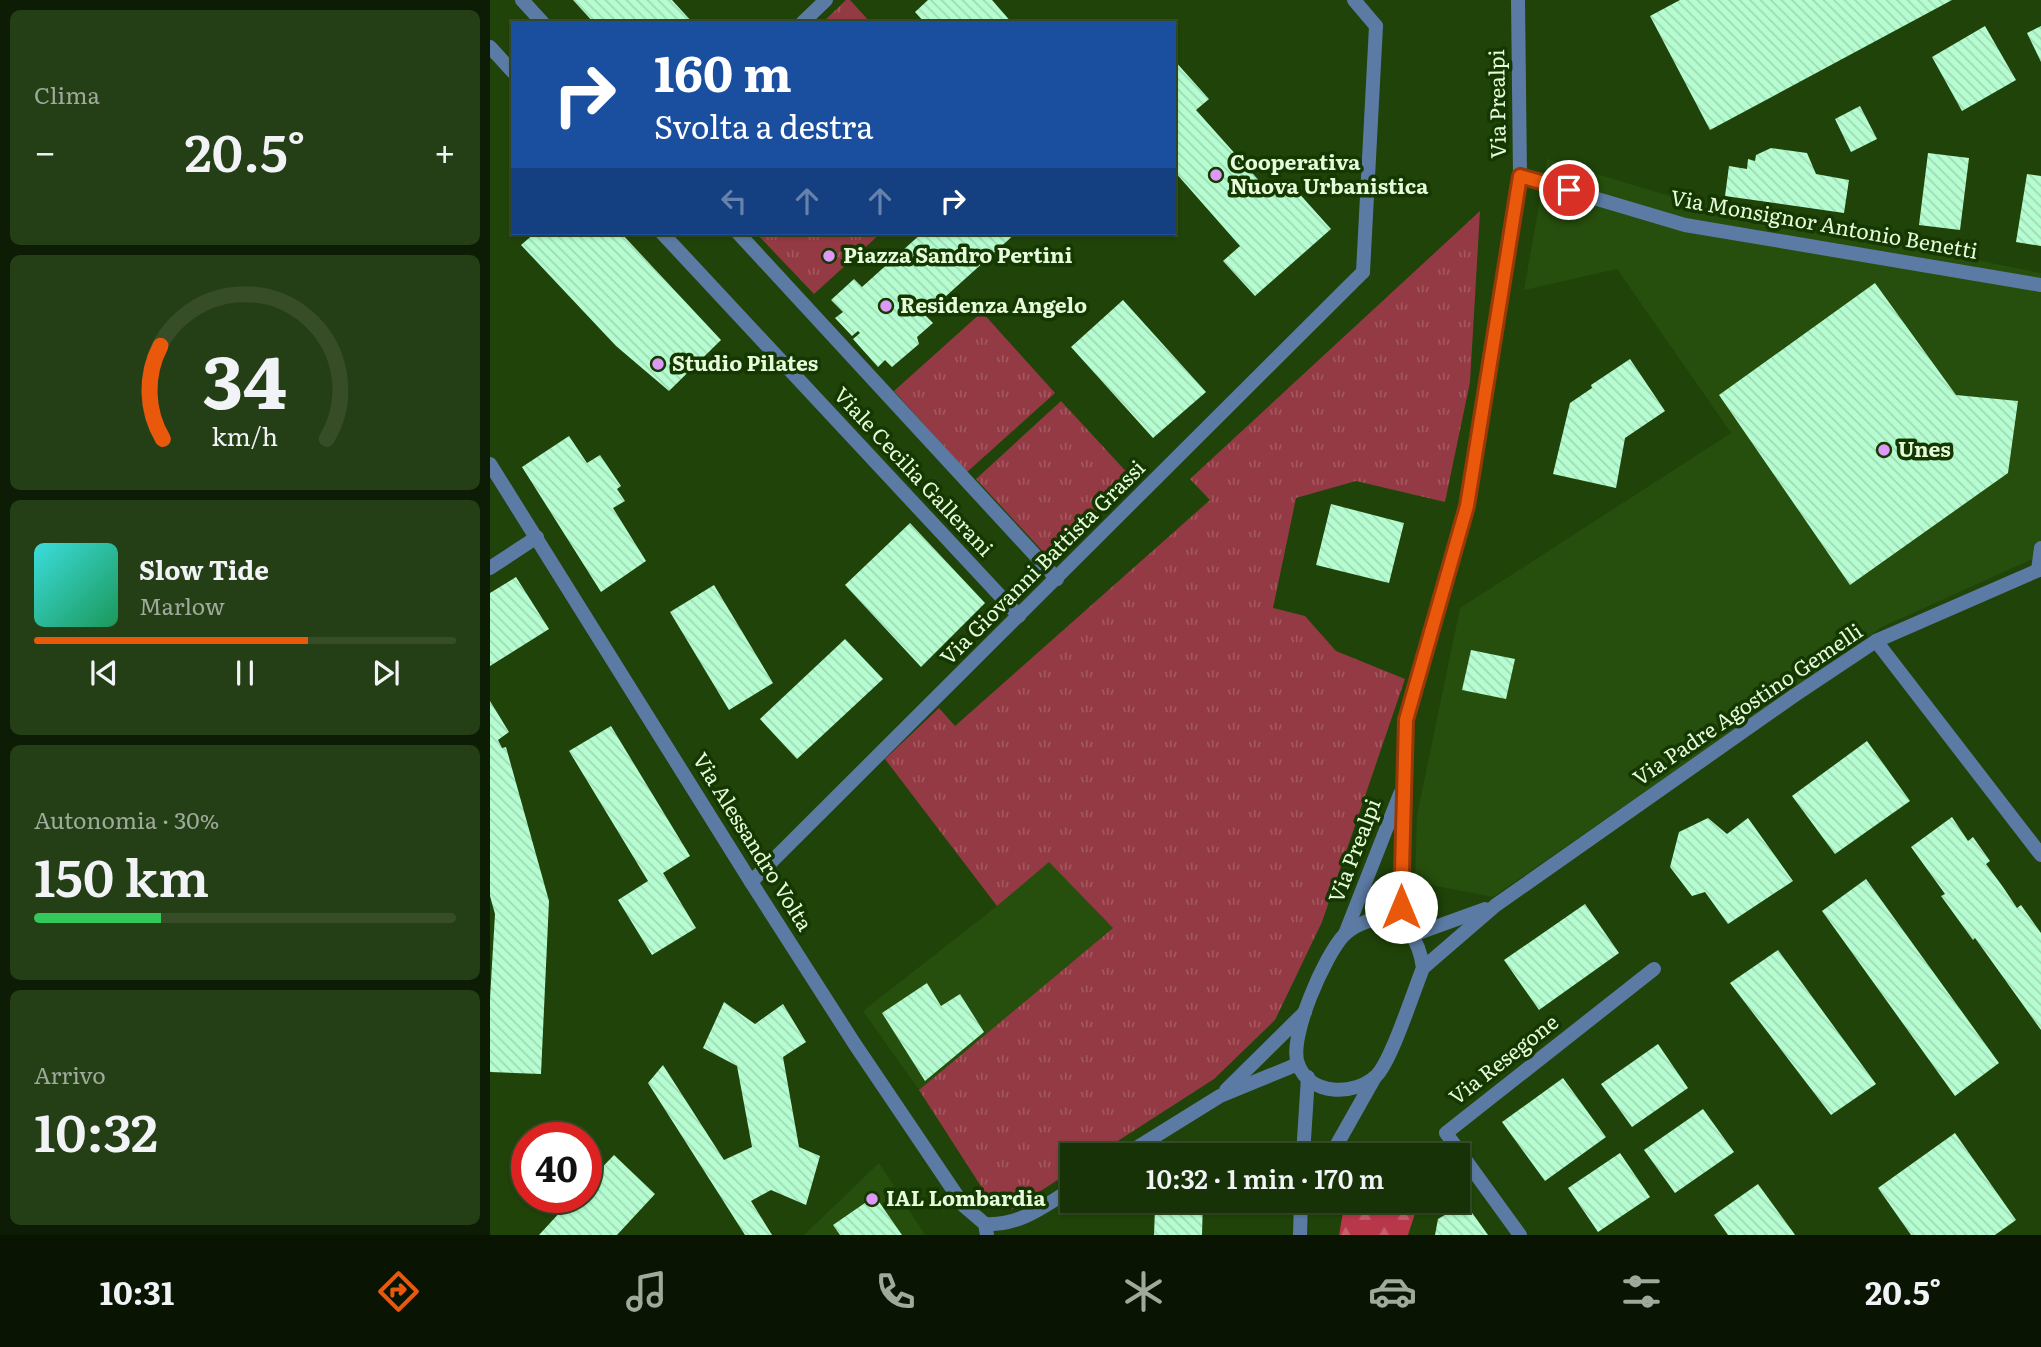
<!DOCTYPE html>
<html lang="it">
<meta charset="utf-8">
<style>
body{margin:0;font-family:Literata,serif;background:#243e15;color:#f1f3f6;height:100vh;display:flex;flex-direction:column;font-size:26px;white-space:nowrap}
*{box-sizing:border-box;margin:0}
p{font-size:23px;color:#9eaa9b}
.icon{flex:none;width:38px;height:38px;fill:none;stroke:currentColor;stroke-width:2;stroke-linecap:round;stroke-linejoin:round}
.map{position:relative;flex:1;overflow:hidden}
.side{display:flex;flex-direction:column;gap:10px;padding:10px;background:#0d1c04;width:490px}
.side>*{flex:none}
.hud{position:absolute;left:21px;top:21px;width:665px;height:214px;border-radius:0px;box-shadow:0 2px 5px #0004,0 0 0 2px #364d28;background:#1a4fa0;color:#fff;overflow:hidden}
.speed{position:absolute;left:21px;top:1122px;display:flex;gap:14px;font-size:35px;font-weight:700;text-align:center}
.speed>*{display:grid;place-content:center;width:91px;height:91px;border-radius:50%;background:#173207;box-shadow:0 2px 5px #0004,0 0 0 2px #364d28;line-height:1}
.speed .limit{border:10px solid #d22;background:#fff;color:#111}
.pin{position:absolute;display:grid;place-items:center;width:60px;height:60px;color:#fff;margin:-30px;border:4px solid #fff;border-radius:50%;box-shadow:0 2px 7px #0007}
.me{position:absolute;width:77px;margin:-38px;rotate:0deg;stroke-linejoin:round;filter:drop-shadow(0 0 5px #0008)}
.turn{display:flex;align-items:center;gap:24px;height:147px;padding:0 28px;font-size:32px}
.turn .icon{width:91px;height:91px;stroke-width:2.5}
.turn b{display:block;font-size:49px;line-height:60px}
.lanes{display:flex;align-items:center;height:66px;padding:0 28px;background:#0003;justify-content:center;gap:35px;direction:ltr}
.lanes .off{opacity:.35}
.big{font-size:52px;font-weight:600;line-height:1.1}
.side .card{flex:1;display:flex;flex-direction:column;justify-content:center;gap:10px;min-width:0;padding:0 24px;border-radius:10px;background:#243e15}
.side .dial{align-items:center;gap:0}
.dial svg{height:182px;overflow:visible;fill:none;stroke:#364d28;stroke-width:7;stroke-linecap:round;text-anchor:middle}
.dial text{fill:#f1f3f6;stroke:none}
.song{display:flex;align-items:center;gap:21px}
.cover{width:84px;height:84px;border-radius:10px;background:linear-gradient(135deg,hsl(180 70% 55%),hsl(150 70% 35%))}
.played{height:7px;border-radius:4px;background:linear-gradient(90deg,#ea580c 65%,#364d28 65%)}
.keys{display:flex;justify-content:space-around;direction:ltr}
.heat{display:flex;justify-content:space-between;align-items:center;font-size:38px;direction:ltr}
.charge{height:10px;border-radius:5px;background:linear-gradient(90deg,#34c759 30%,#364d28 0)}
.trip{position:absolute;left:570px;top:1143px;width:410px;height:70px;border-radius:0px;background:#173207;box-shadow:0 2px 5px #0004,0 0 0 2px #364d28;font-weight:600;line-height:70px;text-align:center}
.tab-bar{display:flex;height:112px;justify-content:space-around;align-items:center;background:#091403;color:#9eaa9b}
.tab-bar .icon{width:49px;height:49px}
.tab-bar .on{color:#ea580c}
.tab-bar b{font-size:32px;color:#f1f3f6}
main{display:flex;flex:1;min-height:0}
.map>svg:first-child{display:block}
</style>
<main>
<section class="side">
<div class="card"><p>Clima</p>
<div class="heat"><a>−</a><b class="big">20.5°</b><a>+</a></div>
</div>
<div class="card dial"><svg viewBox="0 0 100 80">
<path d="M14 69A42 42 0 1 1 86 69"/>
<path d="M14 69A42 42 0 0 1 13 28" stroke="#ea580c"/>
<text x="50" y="56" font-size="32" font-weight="700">34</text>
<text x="50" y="72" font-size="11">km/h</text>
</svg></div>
<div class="card">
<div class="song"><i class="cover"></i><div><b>Slow Tide</b><p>Marlow</p></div></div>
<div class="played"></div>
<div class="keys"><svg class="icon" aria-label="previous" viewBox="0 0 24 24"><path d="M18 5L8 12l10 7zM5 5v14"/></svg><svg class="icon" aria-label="pause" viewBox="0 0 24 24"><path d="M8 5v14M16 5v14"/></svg><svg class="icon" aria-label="next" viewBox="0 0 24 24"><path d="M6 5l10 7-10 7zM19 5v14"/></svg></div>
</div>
<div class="card"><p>Autonomia · 30%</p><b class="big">150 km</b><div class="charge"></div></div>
<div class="card"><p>Arrivo</p><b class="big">10:32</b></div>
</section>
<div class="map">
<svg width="1551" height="1235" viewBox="0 0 1551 1235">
<defs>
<pattern id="grass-tufts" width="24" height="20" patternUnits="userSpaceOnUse" patternTransform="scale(1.75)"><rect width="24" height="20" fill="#943a44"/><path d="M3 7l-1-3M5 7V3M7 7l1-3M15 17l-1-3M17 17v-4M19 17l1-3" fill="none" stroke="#a3575e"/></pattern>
<pattern id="forest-firs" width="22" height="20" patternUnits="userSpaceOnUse" patternTransform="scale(1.75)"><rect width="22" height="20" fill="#b8384a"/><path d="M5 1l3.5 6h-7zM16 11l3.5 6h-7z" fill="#c5606c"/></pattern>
<pattern id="building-back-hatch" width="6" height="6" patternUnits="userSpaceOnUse" patternTransform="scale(1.75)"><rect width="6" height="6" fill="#b5fdd0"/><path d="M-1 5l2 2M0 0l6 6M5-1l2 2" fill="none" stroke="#9fd9b4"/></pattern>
</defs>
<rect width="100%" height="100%" fill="#1f4309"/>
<g fill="#264e0d">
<polygon points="1057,159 1203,203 1551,273 1551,555 1392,627 1003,897 925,882 927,815 970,608 1241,433 1127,269 1034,290"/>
<polygon points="559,861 623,928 429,1090 373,1011 507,906"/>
<polygon points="389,1163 435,1235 314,1235"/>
</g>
<g fill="url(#grass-tufts)">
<polygon points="356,0 360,0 381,23 332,23"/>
<polygon points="990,211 980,382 955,502 866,481 806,498 783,608 815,616 846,651 915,679 832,922 785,1020 724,1079 606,1155 583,1155 583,1170 523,1209 505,1208 429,1090 623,928 559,862 507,906 395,759 449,708 465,726 720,500 700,479"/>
<polygon points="266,233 391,233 324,294"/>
<polygon points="492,312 565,393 477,472 404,391"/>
<polygon points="571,401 643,479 558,557 486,479"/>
</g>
<polygon fill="url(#forest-firs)" points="855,1201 855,1200 929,1201 918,1235 849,1235"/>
<g fill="url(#building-back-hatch)">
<polygon points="83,0 182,0 203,23 104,23"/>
<polygon points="438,0 502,0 522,23 435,23 425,12"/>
<polygon points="1190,0 1462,0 1220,130 1160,16"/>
<polygon points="1495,26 1526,80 1472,111 1442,57"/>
<polygon points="1551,26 1551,62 1537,33"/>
<polygon points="684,60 719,99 706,110 781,194 797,180 841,229 765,296 733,261 750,246 684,171"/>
<polygon points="1370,106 1387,139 1361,152 1345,119"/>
<polygon points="1281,148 1317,153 1326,174 1359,180 1354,213 1235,196 1239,166 1257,169 1258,159 1265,161 1266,155"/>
<polygon points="1438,153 1479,158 1470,230 1429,225"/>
<polygon points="1537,174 1551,176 1551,246 1526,242"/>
<polygon points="45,233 131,233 231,340 179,391 126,346 31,245"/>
<polygon points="432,233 526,233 435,315 443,323 427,337 429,344 402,367 395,360 388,367 363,339 370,333 368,331 362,336 345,318 353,312 341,300 364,279 372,287"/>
<polygon points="1385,283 1466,395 1528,401 1518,473 1360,585 1229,395"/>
<polygon points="633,300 716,392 663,438 581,347"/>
<polygon points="1140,359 1175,411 1135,438 1126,488 1063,474 1080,403 1102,388 1101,385"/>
<polygon points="79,436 97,463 110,455 131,486 127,489 135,501 123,508 156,561 111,592 32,467"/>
<polygon points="841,504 914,523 899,583 826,565"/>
<polygon points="420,523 495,603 431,667 355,585"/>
<polygon points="26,577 59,629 0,666 0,593"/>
<polygon points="224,585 283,683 239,710 180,612"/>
<polygon points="355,639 393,679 307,759 270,719"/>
<polygon points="981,650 1025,659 1016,699 972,690"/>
<polygon points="0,701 19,732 8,740 12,748 16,747 59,901 51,1074 0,1072 0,998 5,914 0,896"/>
<polygon points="121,726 200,856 173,873 206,928 162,955 128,900 158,881 79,751"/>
<polygon points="1377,741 1420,801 1345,854 1302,796"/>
<polygon points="1462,817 1478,841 1483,837 1500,861 1496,864 1513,887 1527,908 1531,905 1551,933 1551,1030 1485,938 1483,940 1451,896 1455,894 1421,847"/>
<polygon points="1218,818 1237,834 1258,818 1303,881 1238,924 1215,892 1202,896 1180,867 1189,832"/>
<polygon points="1376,879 1509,1063 1465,1096 1332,911"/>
<polygon points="1095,904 1129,953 1049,1010 1014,960"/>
<polygon points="1288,950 1386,1084 1341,1115 1240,983"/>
<polygon points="437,983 451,1006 470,994 494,1032 435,1081 392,1013"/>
<polygon points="234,1002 265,1024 293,1004 316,1042 293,1057 309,1147 330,1156 316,1205 281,1190 261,1201 282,1235 255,1235 158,1083 173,1065 234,1160 262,1147 247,1066 213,1048"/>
<polygon points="1168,1044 1198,1088 1142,1127 1111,1084"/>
<polygon points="1073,1078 1116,1137 1055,1181 1012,1122"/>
<polygon points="1213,1109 1244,1152 1185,1193 1154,1150"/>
<polygon points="1465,1133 1526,1220 1505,1235 1421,1235 1388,1188"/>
<polygon points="1130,1153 1160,1197 1108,1232 1078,1188"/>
<polygon points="124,1155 165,1194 127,1235 49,1235 84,1197 96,1197 96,1184"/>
<polygon points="1268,1184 1303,1232 1305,1235 1238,1235 1224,1215"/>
<polygon points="385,1196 412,1235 350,1235 343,1225"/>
<polygon points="669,1200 713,1200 712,1235 664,1235 665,1208"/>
<polygon points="975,1203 998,1235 945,1235 948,1219"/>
</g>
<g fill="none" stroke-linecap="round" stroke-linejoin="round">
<g stroke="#5c7ba4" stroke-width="14">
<polyline points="873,272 886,26"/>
<polyline points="0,568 47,537"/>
</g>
<g stroke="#5c7ba4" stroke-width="14">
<polyline points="32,0 53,23"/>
<polyline points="864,0 886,26"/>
<polyline points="312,23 336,0"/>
<polyline points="0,47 23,72"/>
<polyline points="1030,176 1195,225 1551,285"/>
<polyline points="172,233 529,616"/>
<polyline points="248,233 567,579"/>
<polyline points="0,464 261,882 364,1043 474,1206 495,1224 497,1235"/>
<polyline points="1548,570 1551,548"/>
<polyline points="1386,641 1551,855"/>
<polyline points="261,882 873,272"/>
<polyline points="923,935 995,909"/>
<polyline points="933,968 1006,905 1305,695 1386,641 1551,569"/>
<polyline points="736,1090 815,1012"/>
<polyline points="635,1155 730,1096 808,1064"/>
<path d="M495,1224C530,1226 554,1206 583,1188"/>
<polyline points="1030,1235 956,1133 1164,969"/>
</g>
<g stroke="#5c7ba4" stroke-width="14">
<path d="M887,918C917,921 929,939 933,968C924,990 901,1062 886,1076C864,1096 820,1096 808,1064C798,1038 835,955 854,935C863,926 875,922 887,918Z"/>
<polyline points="912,926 911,887 916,720 977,506 1030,176 1028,0"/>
<polyline points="855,934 910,794"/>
<polyline points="813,1155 818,1077"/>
<polyline points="841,1155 885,1077"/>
<polyline points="810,1235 811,1200"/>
</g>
</g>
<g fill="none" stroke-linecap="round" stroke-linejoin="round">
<defs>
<polyline id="route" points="911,907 916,720 977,506 1030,176 1079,190"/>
</defs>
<use href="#route" stroke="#983908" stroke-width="18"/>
<use href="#route" stroke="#ea580c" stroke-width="12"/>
</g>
<g fill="#dc99f5" stroke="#153800" stroke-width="2.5">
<circle cx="726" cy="175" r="7"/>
<circle cx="339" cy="256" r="7"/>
<circle cx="396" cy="306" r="7"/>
<circle cx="168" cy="364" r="7"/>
<circle cx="1394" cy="450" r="7"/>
<circle cx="382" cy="1199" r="7"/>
</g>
<g text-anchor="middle" stroke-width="7" stroke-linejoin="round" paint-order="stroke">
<g font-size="21" fill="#e5fbdc" stroke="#153800">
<text transform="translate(1008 104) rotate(-91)" y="7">Via Prealpi</text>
<text transform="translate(1334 225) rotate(10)" y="7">Via Monsignor Antonio Benetti</text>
<text transform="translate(423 472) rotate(47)" y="7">Viale Cecilia Gallerani</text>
<text transform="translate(553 563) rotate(-45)" y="7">Via Giovanni Battista Grassi</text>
<text transform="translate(1258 705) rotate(-34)" y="7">Via Padre Agostino Gemelli</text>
<text transform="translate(262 842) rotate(58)" y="7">Via Alessandro Volta</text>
<text transform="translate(865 851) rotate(-69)" y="7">Via Prealpi</text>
<text transform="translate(1014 1060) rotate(-38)" y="7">Via Resegone</text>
</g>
<g font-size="21" font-weight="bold" fill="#e5fbdc" stroke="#153800" text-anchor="start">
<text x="740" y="170">Cooperativa<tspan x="740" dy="24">Nuova Urbanistica</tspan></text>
<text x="353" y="263">Piazza Sandro Pertini</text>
<text x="410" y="313">Residenza Angelo</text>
<text x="182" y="371">Studio Pilates</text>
<text x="1408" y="457">Unes</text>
<text x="396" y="1206">IAL Lombardia</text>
</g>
</g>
</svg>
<div class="speed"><div class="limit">40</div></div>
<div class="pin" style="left:1079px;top:190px;background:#d93025"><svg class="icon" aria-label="arrive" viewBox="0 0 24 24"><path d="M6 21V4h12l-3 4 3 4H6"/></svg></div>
<svg class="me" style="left:911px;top:907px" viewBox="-20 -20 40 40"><circle r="19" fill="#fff"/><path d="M0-13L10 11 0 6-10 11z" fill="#ea580c"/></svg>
<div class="trip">10:32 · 1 min · 170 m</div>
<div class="hud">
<div class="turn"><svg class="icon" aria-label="right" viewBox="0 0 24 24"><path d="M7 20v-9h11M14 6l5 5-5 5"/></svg><div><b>160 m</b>Svolta a destra</div></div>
<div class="lanes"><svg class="icon off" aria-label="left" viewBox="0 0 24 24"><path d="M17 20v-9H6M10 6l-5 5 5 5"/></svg><svg class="icon off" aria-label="ahead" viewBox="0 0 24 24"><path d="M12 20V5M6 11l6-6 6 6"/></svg><svg class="icon off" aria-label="ahead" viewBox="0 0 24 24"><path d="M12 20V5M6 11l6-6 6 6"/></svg><svg class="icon" aria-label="right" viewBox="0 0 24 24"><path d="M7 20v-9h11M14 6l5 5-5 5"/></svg></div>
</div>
</div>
</main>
<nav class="tab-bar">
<b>10:31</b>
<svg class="icon on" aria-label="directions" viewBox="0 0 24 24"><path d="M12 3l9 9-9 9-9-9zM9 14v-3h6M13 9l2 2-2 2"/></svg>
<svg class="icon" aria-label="music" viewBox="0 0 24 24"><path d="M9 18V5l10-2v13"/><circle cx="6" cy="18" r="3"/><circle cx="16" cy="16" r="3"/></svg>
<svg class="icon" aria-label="phone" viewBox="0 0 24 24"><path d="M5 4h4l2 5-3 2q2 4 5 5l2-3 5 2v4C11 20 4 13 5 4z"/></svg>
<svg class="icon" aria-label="climate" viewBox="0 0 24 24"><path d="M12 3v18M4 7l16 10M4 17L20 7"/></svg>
<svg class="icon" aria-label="car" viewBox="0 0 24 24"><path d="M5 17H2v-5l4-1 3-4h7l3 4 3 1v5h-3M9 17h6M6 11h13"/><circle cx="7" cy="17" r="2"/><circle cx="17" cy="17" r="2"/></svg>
<svg class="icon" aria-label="filters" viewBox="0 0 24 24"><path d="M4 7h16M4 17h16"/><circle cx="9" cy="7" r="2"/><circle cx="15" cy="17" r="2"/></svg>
<b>20.5°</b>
</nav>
